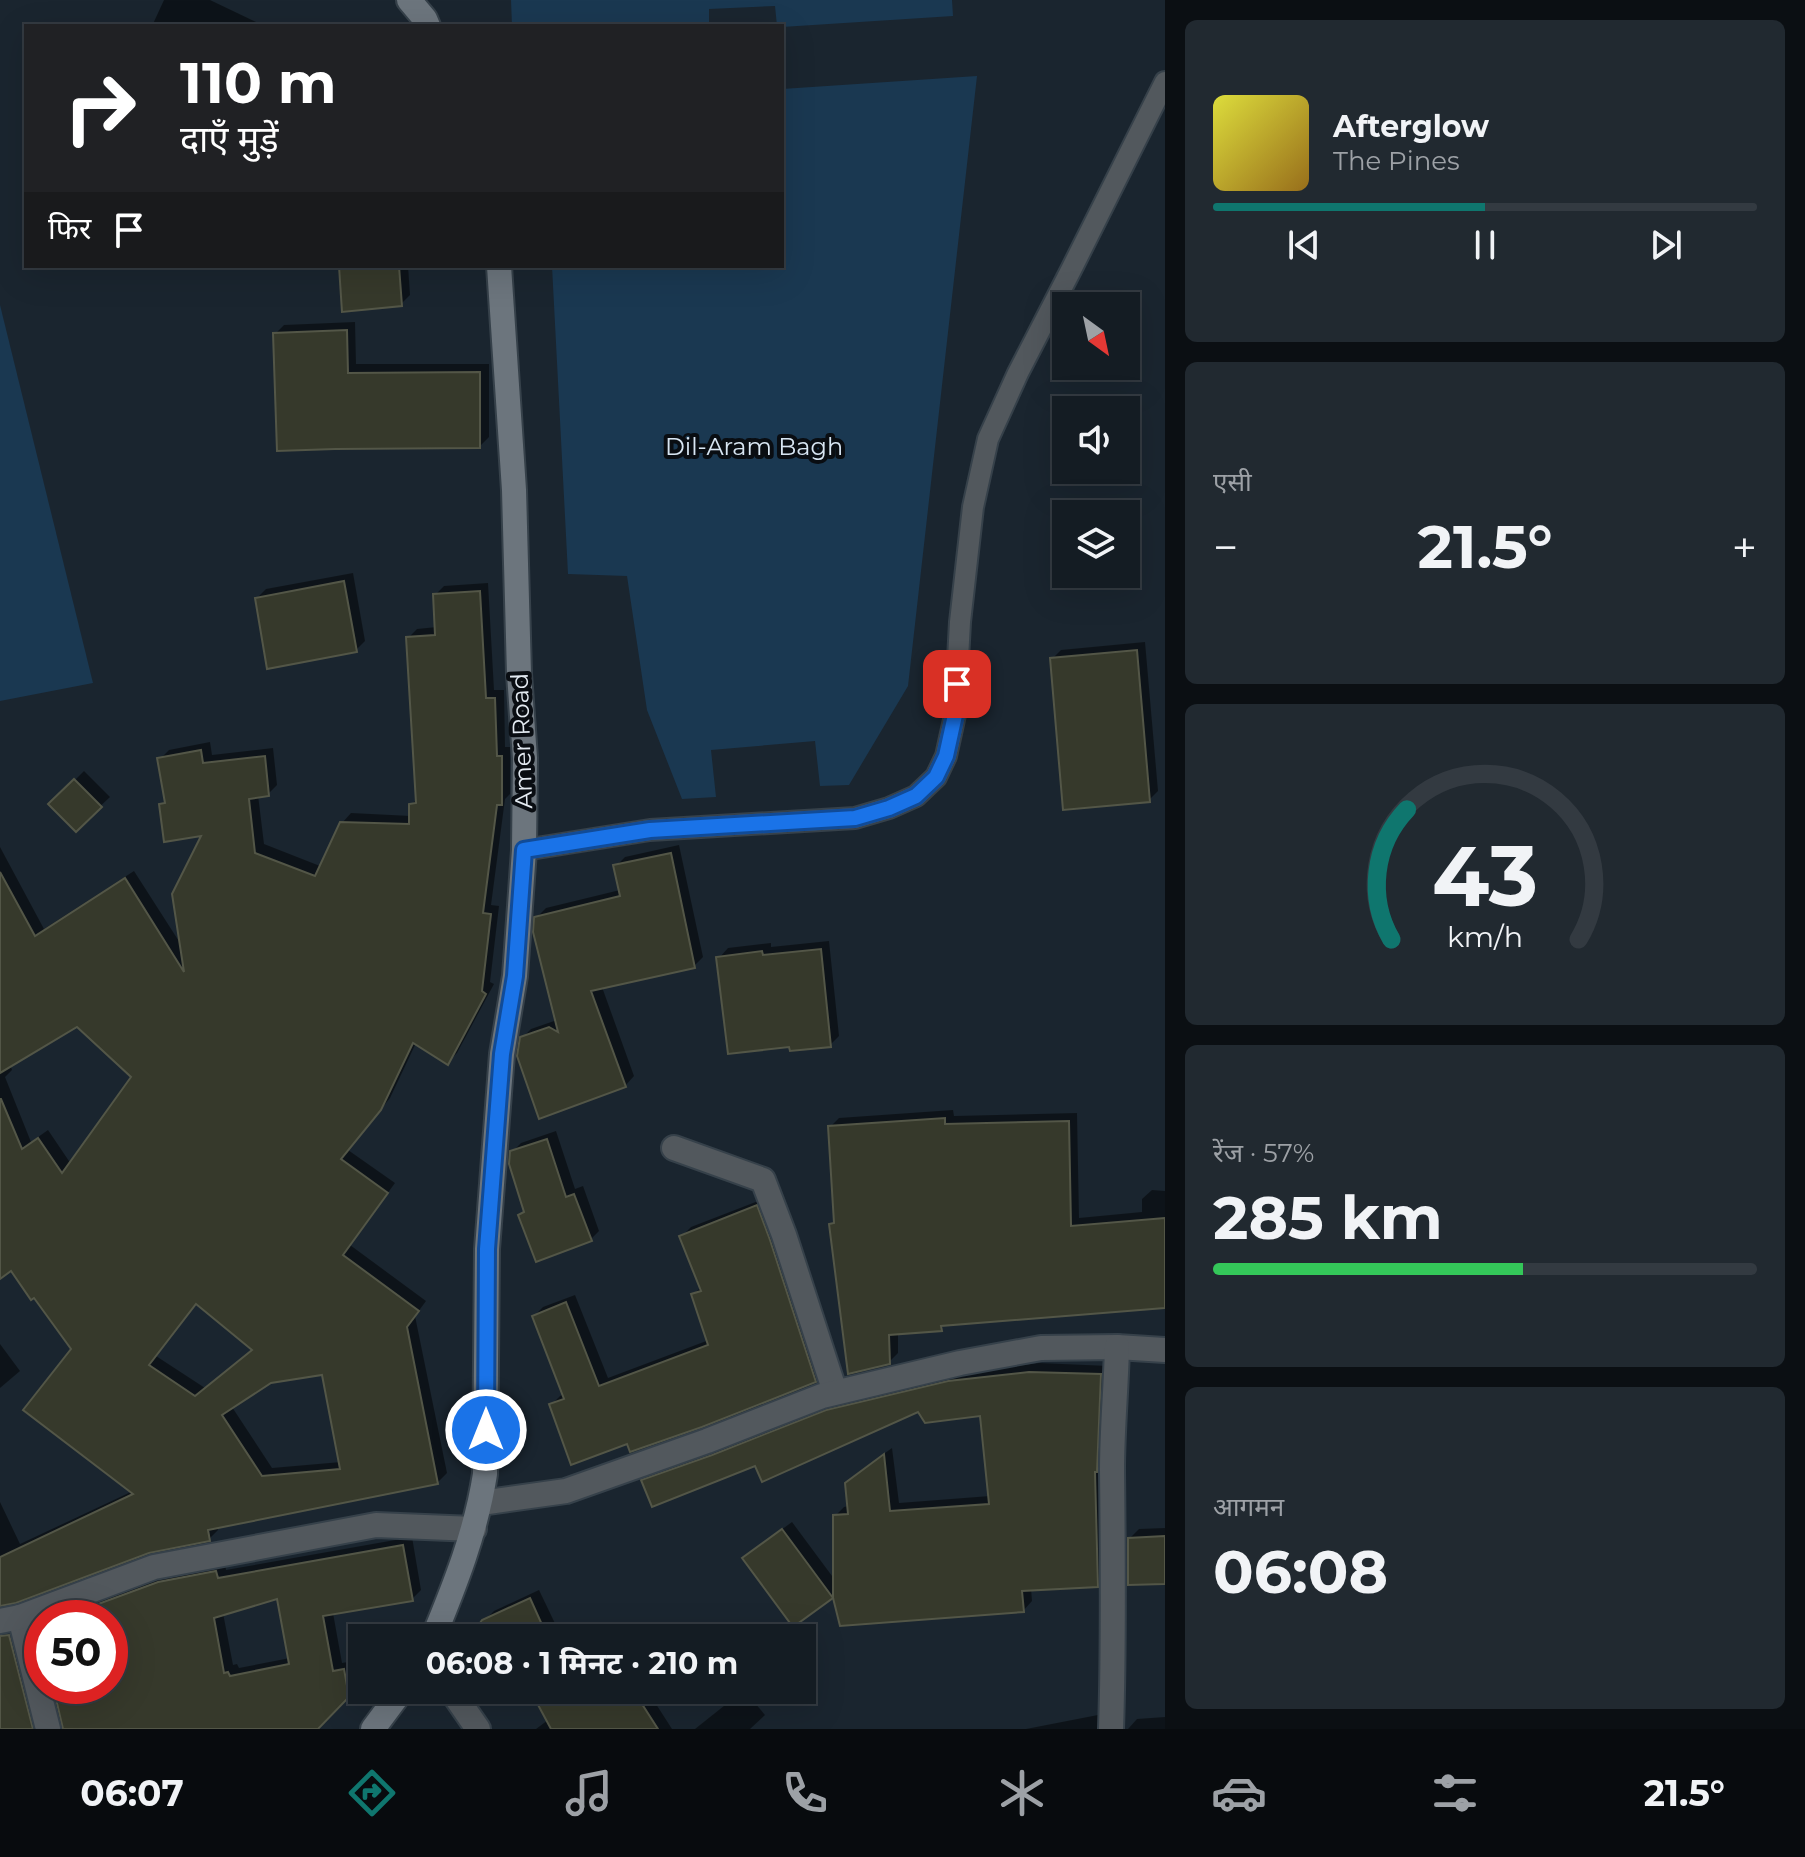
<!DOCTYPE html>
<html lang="hi">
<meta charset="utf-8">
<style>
body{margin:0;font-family:Montserrat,"Noto Sans Devanagari",sans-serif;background:#212930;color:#f1f3f6;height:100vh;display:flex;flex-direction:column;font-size:30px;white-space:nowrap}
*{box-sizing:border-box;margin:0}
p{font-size:26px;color:#9da1a6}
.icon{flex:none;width:44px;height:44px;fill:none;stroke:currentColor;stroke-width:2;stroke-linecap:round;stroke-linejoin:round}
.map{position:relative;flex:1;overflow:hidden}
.side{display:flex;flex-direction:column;gap:20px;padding:20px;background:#0b0f13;width:640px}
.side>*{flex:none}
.hud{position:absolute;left:24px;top:24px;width:760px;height:244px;border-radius:0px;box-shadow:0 8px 32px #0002,0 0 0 2px #333a41;background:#202124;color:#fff;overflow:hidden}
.needle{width:52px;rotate:147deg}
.buttons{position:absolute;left:1052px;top:292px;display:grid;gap:16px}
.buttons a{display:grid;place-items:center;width:88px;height:88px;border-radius:0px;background:#141c23;box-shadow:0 8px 32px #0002,0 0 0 2px #333a41;font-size:40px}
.speed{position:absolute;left:24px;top:1600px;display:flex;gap:16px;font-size:40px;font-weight:700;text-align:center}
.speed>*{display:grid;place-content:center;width:104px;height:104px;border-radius:50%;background:#141c23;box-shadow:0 8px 32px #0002,0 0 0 2px #333a41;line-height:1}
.speed .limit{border:12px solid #d22;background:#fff;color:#111}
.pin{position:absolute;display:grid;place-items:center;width:68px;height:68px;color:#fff;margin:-34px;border-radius:16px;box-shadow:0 4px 12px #0006}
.me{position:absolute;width:88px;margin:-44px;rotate:0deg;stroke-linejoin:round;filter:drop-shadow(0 0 6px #0008)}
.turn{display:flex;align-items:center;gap:28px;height:168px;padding:0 24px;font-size:36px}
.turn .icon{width:104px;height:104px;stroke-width:2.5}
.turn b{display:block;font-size:56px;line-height:68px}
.then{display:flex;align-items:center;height:76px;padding:0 24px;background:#0003;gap:16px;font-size:30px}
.big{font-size:60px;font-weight:700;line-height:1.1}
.side .tile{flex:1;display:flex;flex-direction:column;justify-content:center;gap:12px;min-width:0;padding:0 28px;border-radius:12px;background:#212930}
.side .dial{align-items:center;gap:0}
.dial svg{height:208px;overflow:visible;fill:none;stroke:#333a41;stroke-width:7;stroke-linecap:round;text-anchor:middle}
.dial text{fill:#f1f3f6;stroke:none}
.song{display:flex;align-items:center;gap:24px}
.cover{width:96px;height:96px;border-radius:12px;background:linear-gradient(135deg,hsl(60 70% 55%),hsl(40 70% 35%))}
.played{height:8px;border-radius:4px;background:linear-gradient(90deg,#0f766e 50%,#333a41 50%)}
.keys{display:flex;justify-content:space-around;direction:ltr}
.heat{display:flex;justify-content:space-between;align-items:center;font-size:44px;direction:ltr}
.charge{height:12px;border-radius:6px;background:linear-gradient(90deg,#34c759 57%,#333a41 0)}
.trip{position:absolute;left:348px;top:1624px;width:468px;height:80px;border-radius:0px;background:#141c23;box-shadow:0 8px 32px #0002,0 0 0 2px #333a41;font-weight:700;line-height:80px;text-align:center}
.tabs{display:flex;height:128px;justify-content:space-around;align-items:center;background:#080b0e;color:#9da1a6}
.tabs .icon{width:56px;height:56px}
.tabs .active{color:#0f766e}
.tabs b{font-size:36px;color:#f1f3f6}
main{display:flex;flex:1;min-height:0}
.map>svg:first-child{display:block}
</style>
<main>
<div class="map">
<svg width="1165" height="1729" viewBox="0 0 1165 1729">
<rect width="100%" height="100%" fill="#1a252f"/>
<g fill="#1a3851">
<polygon points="511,0 952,0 953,16 782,27 777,26 775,6 709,9 709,26 512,26"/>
<polygon points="977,76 908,686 849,785 820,786 815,741 711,750 716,797 682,799 647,710 627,576 568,574 552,266 782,266 782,89"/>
<polygon points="0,305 93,683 0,701"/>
</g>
<g fill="#0007" fill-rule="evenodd">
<polygon points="164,0 210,0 256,22 254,26 152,26"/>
<polygon points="341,266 408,266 410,295 401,304"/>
<polygon points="355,322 356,364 489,364 489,437 480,446 275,334 284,325"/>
<polygon points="353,573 365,641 356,650 257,598 266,589"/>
<path d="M488,583L494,690H504L505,747H510V794L505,799L491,905L499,906L490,982L494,984L457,1053L448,1062L416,1043L390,1098L348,1150L395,1183L350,1245L426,1301L415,1316L447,1473L438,1482L218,1526V1530L209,1539L148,1551L0,1600V1502L20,1544L133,1491L73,1349L12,1269L0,1276V847L44,929L134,871L182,946L205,834L161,805L167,799L160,759L169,750L210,742L212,755L273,748L277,785L268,794L258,795L264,844L320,866L342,823L351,813L411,816V805L417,799L408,638L417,629L437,627L435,595L444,586ZM78,1024L134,1077L71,1164L48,1130L31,1142L5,1077L12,1070L10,1064ZM197,1302L254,1349L205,1388L156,1356ZM323,1372L341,1462L272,1468L232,1407L270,1381Z"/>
<polygon points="1145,642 1158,791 1149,800 1052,659 1061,650"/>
<polygon points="84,771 110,797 76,829 51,804"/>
<polygon points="679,845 703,957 694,966 602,987 634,1076 625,1086 522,1038 531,1029 557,1020 536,918 546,908 620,890 616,866 625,857"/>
<polygon points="829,941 839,1036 830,1045 719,958 728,948 771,943 771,947"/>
<polygon points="953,1110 954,1116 1077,1113 1079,1218 1142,1212 1142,1199 1152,1190 1165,1191 1165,1306 945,1324 941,1329 898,1332 898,1353 889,1362 831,1224 836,1220 830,1127 839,1118"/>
<polygon points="556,1131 575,1189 583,1186 599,1231 590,1240 520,1215 526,1210 512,1152 521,1143"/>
<polygon points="766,1198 824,1371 815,1380 551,1405 560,1396 564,1394 534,1316 543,1307 575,1295 608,1378 709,1340 693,1295 701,1287 682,1236 691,1227"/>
<polygon points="0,1344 20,1371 0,1388"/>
<polygon points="1039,1363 1109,1366 1106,1576 1097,1585 1031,1588 1032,1601 1023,1611 834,1594 794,1624 754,1550 792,1522 835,1580 835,1516 844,1507 849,1506 847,1484 856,1474 892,1448 899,1503 990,1496 981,1414 919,1410 756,1463 643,1481 652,1472 837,1402 959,1373"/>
<polygon points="1165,1528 1165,1584 1130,1538 1139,1529"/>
<path d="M412,1537L421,1590L412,1599L333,1613L342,1663L353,1661L357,1686L316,1729H67L55,1686H110V1618H49L169,1573L225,1563L226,1570ZM278,1597L290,1658L239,1668L237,1664L233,1665L223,1613Z"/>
<polygon points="539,1590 562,1638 473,1638 484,1621 494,1611"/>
<polygon points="23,1648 37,1729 0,1729 0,1654"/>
<polygon points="532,1690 647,1690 672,1729 536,1729 548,1720"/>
<polygon points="744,1690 765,1715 750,1729 695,1729"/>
<polygon points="1103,1714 1108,1729 1026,1729"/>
<polygon points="1165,1717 1165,1729 1128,1729 1137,1719"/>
</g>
<g fill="#36392b" stroke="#535647" stroke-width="2" fill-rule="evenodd">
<polygon points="339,266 399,266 402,306 342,312"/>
<polygon points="347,330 348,373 480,372 480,448 335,449 277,451 273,333"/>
<polygon points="344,581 357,652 267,669 255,598"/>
<path d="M480,591L486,698H495L497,756H502V805H497L483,913L491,914L482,991L486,994L448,1065L413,1043L381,1110L341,1159L388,1193L343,1255L419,1311L407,1327L438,1484L208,1530L210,1541L149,1553L16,1603L0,1606V1557L133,1494L23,1410L71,1349L34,1298L31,1300L11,1271L0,1279V1099H1L22,1149L38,1138L62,1173L131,1077L77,1027L0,1073V872L35,936L125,878L184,972L172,894L201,836L164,842L159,804L165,803L157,758L201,750L203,763L265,756L269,796L249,799L255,853L315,876L340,822L409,824V804L416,803L406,637L435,635L433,594ZM196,1304L252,1350L195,1396L149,1365ZM322,1375L340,1469L262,1476L222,1415L271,1383Z"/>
<polygon points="1137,650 1150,802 1063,810 1050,658"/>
<polygon points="74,779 102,807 76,832 48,804"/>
<polygon points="671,853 695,968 591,991 626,1087 539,1119 517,1056 520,1037 549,1027 558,1032 533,932 534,917 620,896 613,865"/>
<polygon points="821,949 831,1047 790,1051 789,1047 728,1054 716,957 762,951 763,955"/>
<polygon points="945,1118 945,1124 1069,1121 1071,1226 1165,1218 1165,1308 941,1326 942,1331 889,1335 890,1364 848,1374 829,1224 834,1223 828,1126"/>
<polygon points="547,1139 566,1197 574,1194 592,1241 536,1262 518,1215 524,1212 509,1164 510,1151"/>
<polygon points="757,1205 770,1240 816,1382 702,1427 630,1452 627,1444 571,1465 549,1404 564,1399 532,1316 566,1302 599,1386 708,1345 691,1294 701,1291 679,1236"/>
<polygon points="1029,1372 1101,1374 1097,1472 1095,1472 1098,1587 1022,1591 1024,1612 840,1626 833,1598 833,1515 848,1514 845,1483 884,1454 890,1511 989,1504 980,1416 925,1423 918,1412 762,1482 755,1466 652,1507 641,1480 712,1455 826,1410 948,1381"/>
<polygon points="782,1529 833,1598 793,1627 742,1558"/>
<polygon points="1165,1536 1165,1584 1128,1585 1128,1538"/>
<path d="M403,1545L413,1601L323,1616L333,1671L344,1669L349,1697L318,1729H63L53,1686H110V1618H60L158,1582L216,1571L218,1578ZM277,1599L289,1664L230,1676L228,1672L224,1673L214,1618Z"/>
<polygon points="530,1598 548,1638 470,1638 482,1620"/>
<polygon points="9,1635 33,1729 0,1729 0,1636"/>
<polygon points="530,1690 633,1690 658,1729 551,1729"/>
</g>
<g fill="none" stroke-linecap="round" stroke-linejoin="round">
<defs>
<polyline id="lane" points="524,850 650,830 855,818 889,808 916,796 936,777 946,756 955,715 960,622 973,507 988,439 1018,373 1071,270 1165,82"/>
<g id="street">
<polyline points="674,1148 763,1180 784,1235 835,1392"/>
<polyline points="481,1503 566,1491 707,1441 822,1396 960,1363 1041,1348 1117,1347 1165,1350"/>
<polyline points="20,1617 48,1729"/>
<polyline points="0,1621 20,1617 154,1567 376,1525 474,1529"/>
<polyline points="451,1690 478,1729"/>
<path d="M1111,1729C1114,1643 1113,1556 1112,1470C1112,1429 1116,1388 1117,1347"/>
</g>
<g id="secondary">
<polyline points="409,0 425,19 428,26"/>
<path d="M433,1638C455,1585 476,1532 485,1474L487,1249L502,1054L515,976L524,850L525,758L519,674L514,490L499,266"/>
<polyline points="373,1729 402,1690"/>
</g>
</defs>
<use href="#lane" stroke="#36414a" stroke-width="24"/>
<use href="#street" stroke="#36414a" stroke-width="28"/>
<use href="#secondary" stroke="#36414a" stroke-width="28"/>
<use href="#lane" stroke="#52585d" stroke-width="20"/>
<use href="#street" stroke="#52585d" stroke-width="24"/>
<use href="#secondary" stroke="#6c757d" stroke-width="24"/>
</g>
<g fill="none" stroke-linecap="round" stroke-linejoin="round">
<defs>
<polyline id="route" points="486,1430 487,1249 502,1054 515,976 524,850 650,830 855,818 889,808 916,796 936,777 946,756 955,715 957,684"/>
</defs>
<use href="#route" stroke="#114b97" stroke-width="20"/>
<use href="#route" stroke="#1a73e8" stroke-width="14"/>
</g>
<g text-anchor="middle" stroke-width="8" stroke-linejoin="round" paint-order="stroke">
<g font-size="24" fill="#d8e6f3" stroke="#090d12">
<text x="754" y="455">Dil-Aram Bagh</text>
</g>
<g font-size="24" fill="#e3eaf1" stroke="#090d12">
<text transform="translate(522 741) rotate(-92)" y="8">Amer Road</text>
</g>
</g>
</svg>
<div class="buttons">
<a><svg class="needle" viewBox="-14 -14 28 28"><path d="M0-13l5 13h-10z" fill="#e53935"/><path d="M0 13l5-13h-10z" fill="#9da1a6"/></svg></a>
<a><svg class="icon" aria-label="sound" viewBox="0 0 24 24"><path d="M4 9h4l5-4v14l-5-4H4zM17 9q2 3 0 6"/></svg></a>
<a><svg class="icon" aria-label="layers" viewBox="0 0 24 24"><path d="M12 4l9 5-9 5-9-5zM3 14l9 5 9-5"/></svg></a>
</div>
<div class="speed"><div class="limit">50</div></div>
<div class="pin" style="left:957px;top:684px;background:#d93025"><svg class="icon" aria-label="arrive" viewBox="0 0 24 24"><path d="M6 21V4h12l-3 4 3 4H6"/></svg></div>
<svg class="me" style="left:486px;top:1430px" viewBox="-20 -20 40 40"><circle r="17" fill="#1a73e8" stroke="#fff" stroke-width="3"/><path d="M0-11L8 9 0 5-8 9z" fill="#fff"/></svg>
<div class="trip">06:08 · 1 मिनट · 210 m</div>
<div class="hud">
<div class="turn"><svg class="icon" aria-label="right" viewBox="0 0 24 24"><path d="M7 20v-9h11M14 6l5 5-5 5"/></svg><div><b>110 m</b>दाएँ मुड़ें</div></div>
<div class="then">फिर<svg class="icon" aria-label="arrive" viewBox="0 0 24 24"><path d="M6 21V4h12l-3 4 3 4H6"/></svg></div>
</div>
</div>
<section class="side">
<div class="tile">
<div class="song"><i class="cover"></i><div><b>Afterglow</b><p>The Pines</p></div></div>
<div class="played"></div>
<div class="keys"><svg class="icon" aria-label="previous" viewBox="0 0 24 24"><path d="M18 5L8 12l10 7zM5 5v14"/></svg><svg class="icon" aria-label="pause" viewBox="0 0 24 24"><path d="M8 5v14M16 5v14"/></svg><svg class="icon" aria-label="next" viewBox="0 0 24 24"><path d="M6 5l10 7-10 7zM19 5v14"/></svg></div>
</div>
<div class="tile"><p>एसी</p>
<div class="heat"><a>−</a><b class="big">21.5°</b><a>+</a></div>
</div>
<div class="tile dial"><svg viewBox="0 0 100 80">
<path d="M14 69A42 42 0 1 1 86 69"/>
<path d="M14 69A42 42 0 0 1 20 19" stroke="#0f766e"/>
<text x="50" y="56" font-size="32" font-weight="700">43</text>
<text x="50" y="72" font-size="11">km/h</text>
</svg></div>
<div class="tile"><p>रेंज · 57%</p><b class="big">285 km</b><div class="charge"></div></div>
<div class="tile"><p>आगमन</p><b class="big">06:08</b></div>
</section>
</main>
<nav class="tabs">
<b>06:07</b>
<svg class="icon active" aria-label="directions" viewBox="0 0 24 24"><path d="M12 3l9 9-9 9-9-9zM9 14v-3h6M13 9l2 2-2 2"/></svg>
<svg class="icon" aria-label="music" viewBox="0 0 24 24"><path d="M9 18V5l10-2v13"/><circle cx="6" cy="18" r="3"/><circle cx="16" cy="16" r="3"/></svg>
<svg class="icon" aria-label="phone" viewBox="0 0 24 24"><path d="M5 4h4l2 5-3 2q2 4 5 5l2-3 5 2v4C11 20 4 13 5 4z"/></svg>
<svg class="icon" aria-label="climate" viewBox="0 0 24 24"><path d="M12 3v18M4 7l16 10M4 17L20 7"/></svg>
<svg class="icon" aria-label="car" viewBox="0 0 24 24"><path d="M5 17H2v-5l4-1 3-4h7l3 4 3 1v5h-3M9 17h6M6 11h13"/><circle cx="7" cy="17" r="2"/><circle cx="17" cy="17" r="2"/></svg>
<svg class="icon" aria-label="filters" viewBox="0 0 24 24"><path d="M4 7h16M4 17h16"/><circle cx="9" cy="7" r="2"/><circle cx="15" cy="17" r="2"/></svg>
<b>21.5°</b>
</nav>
